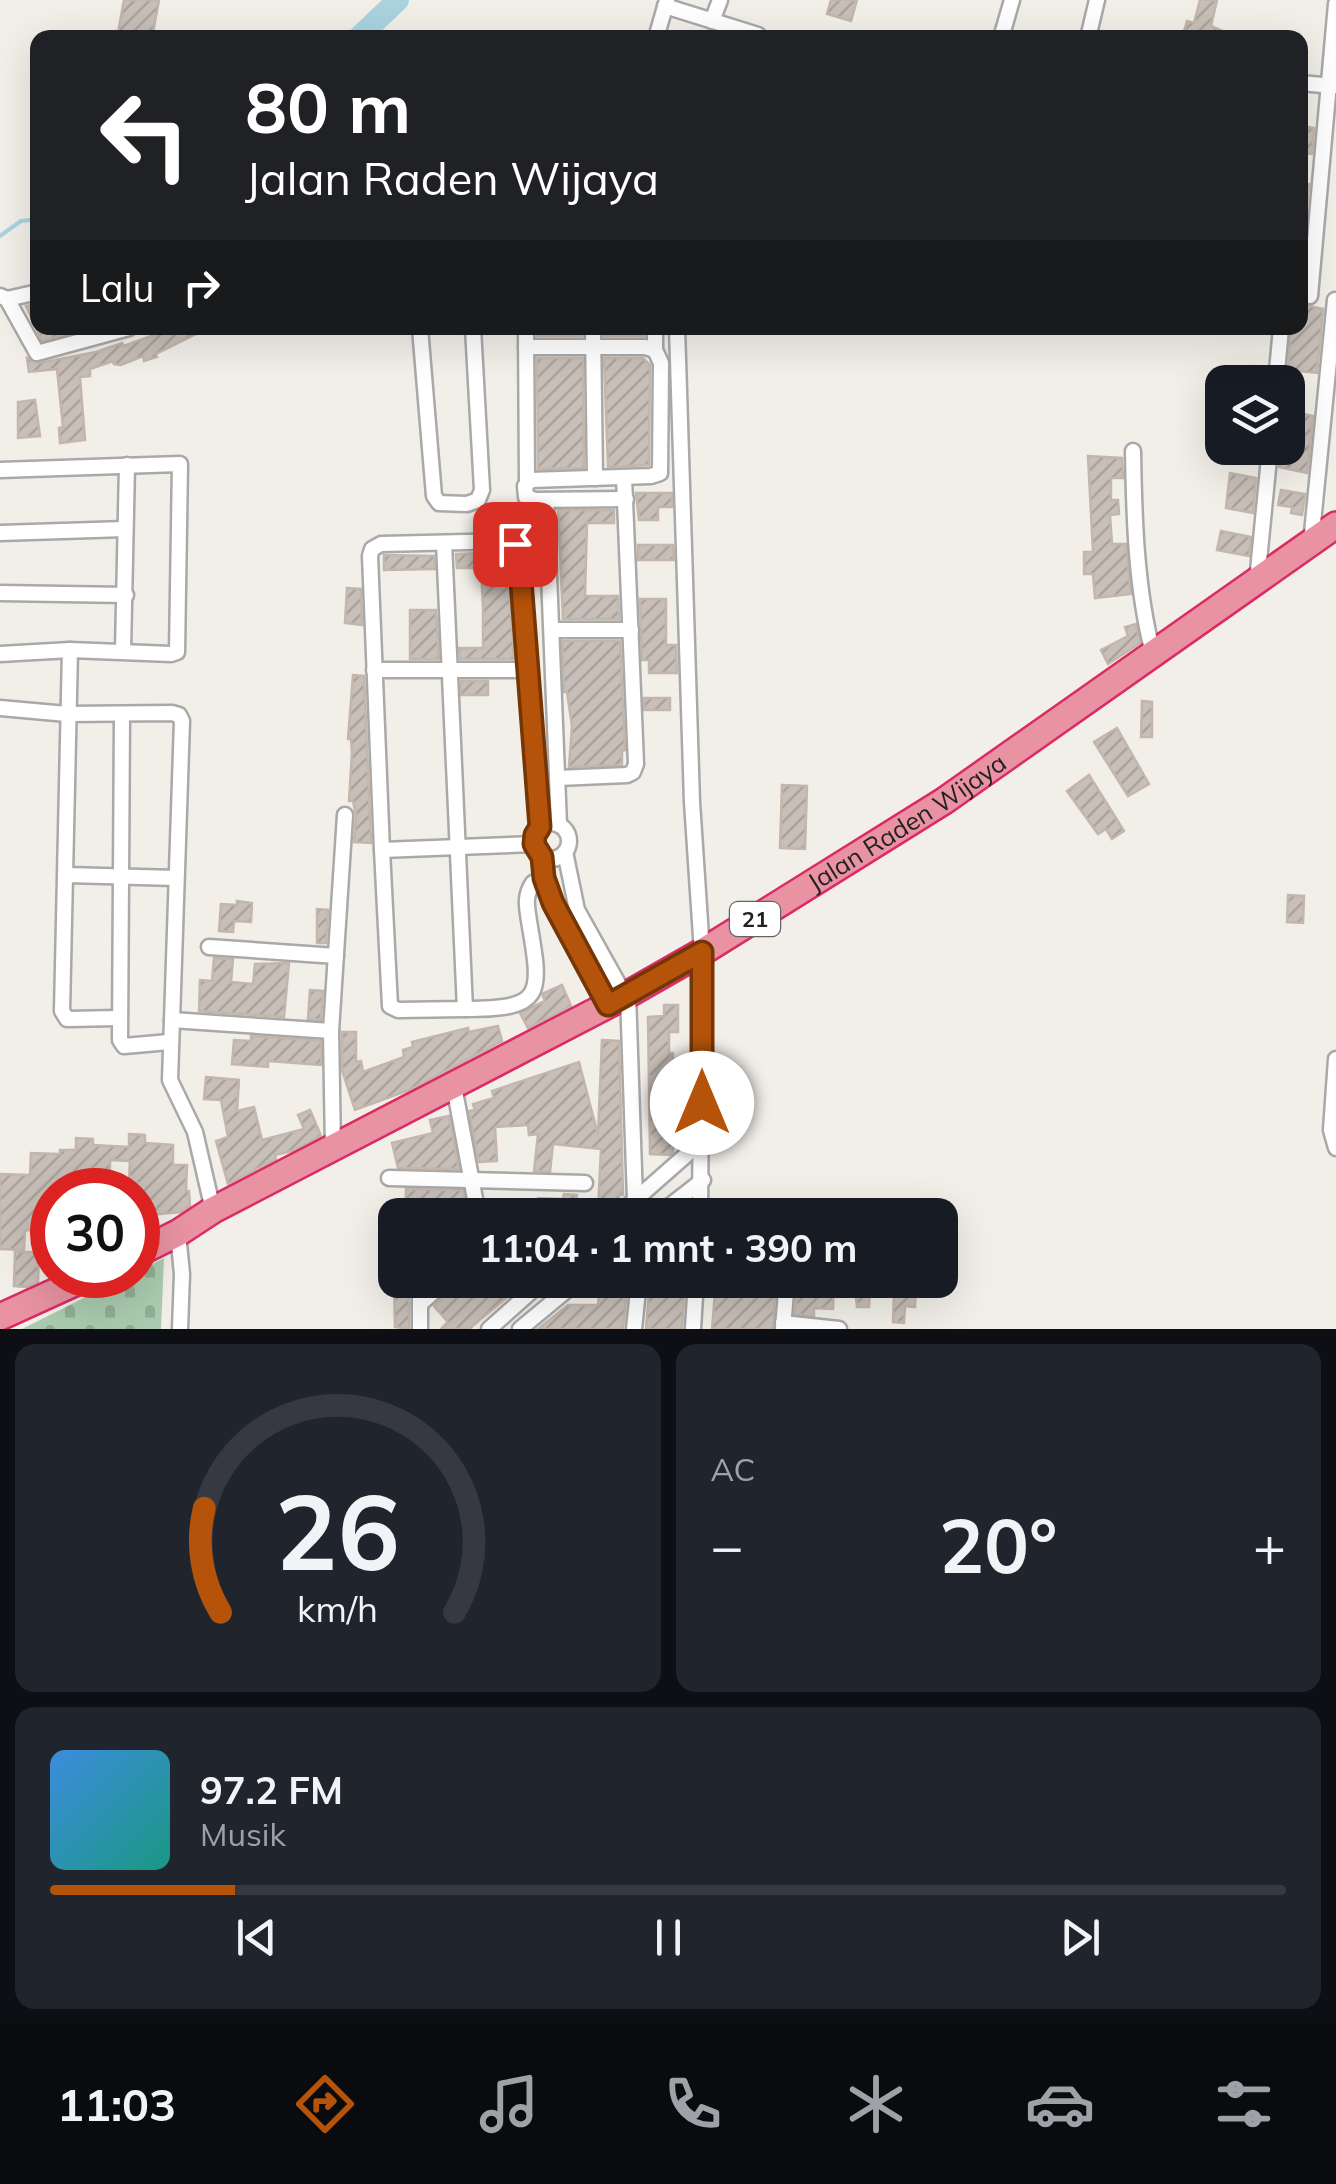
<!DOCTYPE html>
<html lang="id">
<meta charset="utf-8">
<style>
body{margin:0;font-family:Mulish,sans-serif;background:#20242c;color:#f1f3f6;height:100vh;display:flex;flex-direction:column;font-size:38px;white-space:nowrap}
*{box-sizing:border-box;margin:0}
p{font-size:32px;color:#9ea1a6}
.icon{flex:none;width:55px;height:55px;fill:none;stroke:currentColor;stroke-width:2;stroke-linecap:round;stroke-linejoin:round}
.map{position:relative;height:1329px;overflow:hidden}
.panel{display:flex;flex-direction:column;gap:15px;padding:15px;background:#0d0f14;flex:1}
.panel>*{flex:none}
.top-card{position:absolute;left:30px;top:30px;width:1278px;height:305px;border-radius:20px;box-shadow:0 10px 40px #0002;background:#202124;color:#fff;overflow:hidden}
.fabs{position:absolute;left:1205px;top:365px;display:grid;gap:20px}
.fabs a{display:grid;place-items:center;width:100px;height:100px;border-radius:20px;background:#171b24;box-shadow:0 10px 40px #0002;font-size:50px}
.speed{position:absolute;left:30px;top:1168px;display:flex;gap:20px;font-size:50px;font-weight:700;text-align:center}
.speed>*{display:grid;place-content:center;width:130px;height:130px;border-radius:50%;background:#171b24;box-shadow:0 10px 40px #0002;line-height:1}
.speed .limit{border:15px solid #d22;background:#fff;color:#111}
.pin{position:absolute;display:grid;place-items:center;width:85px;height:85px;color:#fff;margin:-42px;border-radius:20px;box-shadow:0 5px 15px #0006}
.me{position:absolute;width:110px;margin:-55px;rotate:0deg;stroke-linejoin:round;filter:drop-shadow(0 0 8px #0008)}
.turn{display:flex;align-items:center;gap:35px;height:210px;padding:0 50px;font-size:45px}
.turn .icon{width:130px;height:130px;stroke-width:2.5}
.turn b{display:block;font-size:70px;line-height:85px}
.then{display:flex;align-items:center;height:95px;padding:0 50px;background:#0003;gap:20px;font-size:38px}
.big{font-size:75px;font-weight:700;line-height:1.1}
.panel .card{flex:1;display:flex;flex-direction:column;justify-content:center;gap:15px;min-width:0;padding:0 35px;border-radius:20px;background:#20242c}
.panel .dial{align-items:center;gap:0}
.dial svg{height:260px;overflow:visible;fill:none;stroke:#363941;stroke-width:7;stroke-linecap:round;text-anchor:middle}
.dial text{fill:#f1f3f6;stroke:none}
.song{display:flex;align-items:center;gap:30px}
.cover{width:120px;height:120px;border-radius:15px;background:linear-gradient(135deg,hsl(210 70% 55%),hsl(170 70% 35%))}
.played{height:10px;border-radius:5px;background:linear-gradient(90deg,#b45309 15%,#363941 15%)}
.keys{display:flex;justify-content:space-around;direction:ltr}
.heat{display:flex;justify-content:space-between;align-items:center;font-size:55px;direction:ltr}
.panel .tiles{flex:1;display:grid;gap:15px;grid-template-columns:1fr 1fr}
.card:last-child{grid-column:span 2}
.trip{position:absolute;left:378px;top:1198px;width:580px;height:100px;border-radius:20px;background:#171b24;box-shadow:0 10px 40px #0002;font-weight:700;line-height:100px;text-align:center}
.dock{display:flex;height:160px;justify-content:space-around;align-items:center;background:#090b0e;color:#9ea1a6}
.dock .icon{width:70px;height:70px}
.dock .selected{color:#b45309}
.dock b{font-size:45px;color:#f1f3f6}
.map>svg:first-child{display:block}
</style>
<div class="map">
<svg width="1336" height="1329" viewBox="0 0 1336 1329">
<defs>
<pattern id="cemetery-stones" width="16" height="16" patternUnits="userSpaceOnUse" patternTransform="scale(2.5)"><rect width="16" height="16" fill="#aacbaf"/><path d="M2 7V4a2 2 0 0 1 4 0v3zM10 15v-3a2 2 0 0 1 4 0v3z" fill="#92ae96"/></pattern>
<pattern id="building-hatch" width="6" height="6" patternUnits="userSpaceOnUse" patternTransform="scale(2.5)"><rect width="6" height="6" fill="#c7bfb8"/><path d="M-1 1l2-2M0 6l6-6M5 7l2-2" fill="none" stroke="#aba49e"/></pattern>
</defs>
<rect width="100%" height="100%" fill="#f2efe9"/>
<polygon fill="url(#cemetery-stones)" points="164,1258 161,1329 22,1329 129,1275 138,1275 138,1271"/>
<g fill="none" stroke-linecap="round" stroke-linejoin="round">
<polyline stroke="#aad3df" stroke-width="4" points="0,236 21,221 38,219"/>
<polyline stroke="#aad3df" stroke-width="22" points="358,38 398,0"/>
</g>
<g fill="url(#building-hatch)" stroke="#c4b6ab" stroke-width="2.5">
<polygon points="124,0 159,0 152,38 117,38"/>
<polygon points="831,0 857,0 851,21 827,14"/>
<polygon points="1200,0 1217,0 1211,26 1238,38 1182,38 1187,21 1194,23"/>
<polygon points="1303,126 1314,128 1312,154 1300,153"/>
<polygon points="1300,183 1309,184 1301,276 1300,276"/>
<polygon points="38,303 38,328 90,328 42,341 26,306"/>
<polygon points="1300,304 1323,309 1317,373 1288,370 1291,328 1300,328"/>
<polygon points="163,328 208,328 156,354 157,357 144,361 143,356 121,365 114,364 113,361 90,369 90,376 80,377 85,440 60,443 59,428 63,427 57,369 29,372 27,358 39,363 96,352 122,343 124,346 165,331"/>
<rect x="537" y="328" width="45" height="8"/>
<rect x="604" y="328" width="40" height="8"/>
<polygon points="537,358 583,358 584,468 538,469"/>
<polygon points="604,358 643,358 650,365 649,465 608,467"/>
<polygon points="35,400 40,436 18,438 18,402"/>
<polygon points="1288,411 1313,416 1307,473 1279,467 1282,448 1288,448"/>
<polygon points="1088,456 1122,458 1123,478 1111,478 1111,500 1118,500 1119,514 1110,515 1112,544 1126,544 1131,594 1095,598 1093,574 1084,574 1084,552 1093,552"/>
<polygon points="1230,473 1256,478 1253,513 1226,508"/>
<polygon points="1281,490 1305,494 1302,515 1291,513 1292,507 1278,505"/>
<polygon points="636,493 672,493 672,507 658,507 658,520 639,520"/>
<polygon points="558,510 614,510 614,523 587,523 585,596 618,596 619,619 563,619"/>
<polygon points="1221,531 1251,537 1249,556 1217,550"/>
<polygon points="638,545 673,545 674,560 638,560"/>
<polygon points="507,552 514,659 460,659 459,648 483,648 483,607 481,568 457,568 456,554"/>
<polygon points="384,555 434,556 435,569 384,570"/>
<polygon points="347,588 361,589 362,625 345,623"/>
<polygon points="640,599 666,599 666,645 676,645 677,673 649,673 649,660 642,660"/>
<polygon points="410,610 436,610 439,659 410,659"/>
<polygon points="1136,624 1140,643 1108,664 1101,650 1128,636 1125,627"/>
<polygon points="562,641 620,641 625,750 622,751 622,765 569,767 572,726 567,692 564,692"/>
<polygon points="353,675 364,676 371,843 354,842 356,815 353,801 349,801 352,753 351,739 348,739"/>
<rect x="461" y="681" width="27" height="14"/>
<rect x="644" y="698" width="26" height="12"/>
<polygon points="1142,701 1152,702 1152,737 1141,737"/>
<polygon points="1117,728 1149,784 1128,796 1094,742"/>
<polygon points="1089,775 1124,831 1112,839 1106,829 1098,834 1067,791"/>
<polygon points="782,785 807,786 805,849 780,848"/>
<polygon points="1288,895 1304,896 1303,923 1287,922"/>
<polygon points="237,901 252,903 251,922 234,921 233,932 219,931 221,904 237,905"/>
<polygon points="317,909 328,910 326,943 317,943"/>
<polygon points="214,958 233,959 231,982 253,984 255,964 289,963 284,1017 199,1011 200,980 212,981"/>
<polygon points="562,985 571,1006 528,1028 520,1013 545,1001 542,994"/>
<polygon points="310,990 323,991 321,1020 308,1019"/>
<polygon points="664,1005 678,1005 678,1032 669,1032 669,1053 673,1053 673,1069 676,1069 673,1152 670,1155 650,1154 648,1017 664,1016"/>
<polygon points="498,1026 502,1041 409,1090 355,1110 342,1070 342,1032 356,1032 356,1062 361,1061 363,1072 404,1057 403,1050 413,1047 412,1042 468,1028 469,1032"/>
<polygon points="251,1036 321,1041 321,1065 268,1061 268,1067 232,1064 234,1040 251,1041"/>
<polygon points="602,1040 619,1041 623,1195 619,1195 619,1200 608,1211 598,1210 601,1149 553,1144 550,1172 534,1171 538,1134 529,1135 528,1125 495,1127 497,1161 479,1162 469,1111 475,1110 473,1104 494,1098 492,1091 579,1062 598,1135"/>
<polygon points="206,1077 239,1080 237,1111 254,1107 262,1140 304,1129 298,1115 310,1110 321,1136 292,1151 275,1155 276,1159 228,1184 216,1141 228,1137 221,1100 204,1099"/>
<polygon points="449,1116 459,1169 398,1168 392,1143 433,1133 430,1120"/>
<polygon points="129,1134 145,1135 145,1143 173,1145 173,1165 187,1165 186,1191 189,1191 190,1206 181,1212 140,1216 138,1183 129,1182 130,1161 110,1160 110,1179 104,1179 104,1190 52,1190 52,1214 42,1214 41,1231 25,1230 24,1250 0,1249 0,1174 30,1175 31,1153 60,1154 60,1150 76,1150 76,1138 93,1139 93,1145 129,1147"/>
<polygon points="406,1189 463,1190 467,1215 405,1215"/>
<polygon points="564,1194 577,1195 576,1215 538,1215 538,1198 563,1199"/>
<polygon points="15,1252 39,1252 38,1282 27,1287 14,1286"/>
<polygon points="399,1280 409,1280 409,1329 395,1327 394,1283 399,1284"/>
<polygon points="460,1280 528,1280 469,1329 441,1329 448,1322 434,1306"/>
<polygon points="612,1280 628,1280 623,1329 538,1329 568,1305 598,1305 600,1282 612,1283"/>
<polygon points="650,1280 685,1280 682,1329 646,1329"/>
<polygon points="798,1280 834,1280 833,1309 814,1308 814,1316 795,1314"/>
<polygon points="854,1280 916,1280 915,1307 905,1306 904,1323 893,1322 894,1292 870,1291 869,1307 857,1307"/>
<polygon points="716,1282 748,1285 747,1290 775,1293 773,1329 712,1329"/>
</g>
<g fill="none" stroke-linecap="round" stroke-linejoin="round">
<defs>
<g id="street">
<polyline points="665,6 758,35"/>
<polyline points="712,21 720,0"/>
<polyline points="656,38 667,0"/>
<polyline points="1001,38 1012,0"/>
<polyline points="1088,38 1097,0"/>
<polyline points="1300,83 1334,86"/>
<polyline points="0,296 7,299 37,353 129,328"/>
<polyline points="1310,296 1336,4"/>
<polyline points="7,299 38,292"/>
<polyline points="420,328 434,496 439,503 467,504 478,500 482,490 473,328"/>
<polyline points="526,328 527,482"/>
<polyline points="593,328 595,478"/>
<polyline points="677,328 692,802 702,952 700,1215"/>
<polyline points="526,347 645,347 655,350"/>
<polyline points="1276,382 1281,328"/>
<path d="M1133,451C1134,517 1136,589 1153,653"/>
<polyline points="0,470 180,464 177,652 171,654 70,650 0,654"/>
<polyline points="626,499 535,500 526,497 525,486 531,480 651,476 660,473 661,363 655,350 655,328"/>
<polyline points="546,500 559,825"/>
<polyline points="0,533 125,529"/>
<polyline points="1311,543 1335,300"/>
<polyline points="1257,581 1270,448"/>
<polyline points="0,593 126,595"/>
<polyline points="552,630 631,630"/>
<polyline points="70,650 62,1011 67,1019 118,1018"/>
<polyline points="123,651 127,465"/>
<polyline points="374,670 528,670"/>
<polyline points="0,708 67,714 172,713 179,715 182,721 170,1080 195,1132 213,1210"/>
<polyline points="122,715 120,1040 124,1046 169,1042"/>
<polyline points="558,778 627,775 633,772 636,764 624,477"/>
<circle cx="551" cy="841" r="18"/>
<polyline points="534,844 382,850 370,556 372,549 381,544 508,541 515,544 519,555 540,827"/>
<polyline points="382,850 390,1006 398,1010 465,1009 444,543"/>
<polyline points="565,852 577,910 625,996"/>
<path d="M542,857C546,908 585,960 609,1005"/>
<polyline points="67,875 176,878"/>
<polyline points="209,947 336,956"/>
<polyline points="628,994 635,1200 640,1215"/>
<path d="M465,1009C544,1009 542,996 529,921C527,907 524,896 533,883L544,878"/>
<polyline points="172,1020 331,1031"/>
<polyline points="1336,1059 1331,1130 1336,1148"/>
<polyline points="454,1086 478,1215"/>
<polyline points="333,1149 331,1031 345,815"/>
<polyline points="389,1178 585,1183"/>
<polyline points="618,1215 702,1141"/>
<polyline points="658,1215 703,1180"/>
<polyline points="178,1233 182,1274 180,1329"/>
<polyline points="420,1280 420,1329"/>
<polyline points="420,1304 447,1280"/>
<polyline points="783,1323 839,1329"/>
<polyline points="783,1328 787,1280"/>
<polyline points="489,1329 544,1280"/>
<polyline points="520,1329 579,1280"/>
<polyline points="634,1329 639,1280"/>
<polyline points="693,1329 696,1280"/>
</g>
<g id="highway">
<path id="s1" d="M138,1253L178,1233L213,1210L625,996L702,952L944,801L1336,525"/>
<polyline points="0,1317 92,1275"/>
</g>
</defs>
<use href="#street" stroke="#a9a9a9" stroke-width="19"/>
<use href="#highway" stroke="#dc2a67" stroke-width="30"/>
<use href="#street" stroke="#fff" stroke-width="14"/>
<use href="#highway" stroke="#e892a2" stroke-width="25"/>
</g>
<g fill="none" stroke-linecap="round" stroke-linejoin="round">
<defs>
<polyline id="route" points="515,544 519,555 540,827 535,835 534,844 542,857 544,878 553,903 608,1005 702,952 702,1103"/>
</defs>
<use href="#route" stroke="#753606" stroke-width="25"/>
<use href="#route" stroke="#b45309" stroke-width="18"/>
</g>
<g text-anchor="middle" stroke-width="8" stroke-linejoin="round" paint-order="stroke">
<rect fill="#fff" stroke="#646464" stroke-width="2.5" x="730" y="902" width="50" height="34" rx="8"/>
<g font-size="22" font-weight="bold" fill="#222">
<text x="755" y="927">21</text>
</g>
<g font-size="25" fill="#222" stroke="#fff">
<text dy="9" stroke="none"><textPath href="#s1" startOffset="882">Jalan Raden Wijaya</textPath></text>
</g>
</g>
</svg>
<div class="fabs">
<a><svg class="icon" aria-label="layers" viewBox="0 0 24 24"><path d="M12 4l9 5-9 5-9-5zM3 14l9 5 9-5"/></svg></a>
</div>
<div class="speed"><div class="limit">30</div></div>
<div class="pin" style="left:515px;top:544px;background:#d93025"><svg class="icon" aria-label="arrive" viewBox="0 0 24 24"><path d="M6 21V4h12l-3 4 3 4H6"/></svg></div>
<svg class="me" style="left:702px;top:1103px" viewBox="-20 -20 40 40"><circle r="19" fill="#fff"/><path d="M0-13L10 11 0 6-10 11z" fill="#b45309"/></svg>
<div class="trip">11:04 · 1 mnt · 390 m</div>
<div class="top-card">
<div class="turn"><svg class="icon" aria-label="left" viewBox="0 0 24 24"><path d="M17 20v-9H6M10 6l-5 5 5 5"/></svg><div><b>80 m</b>Jalan Raden Wijaya</div></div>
<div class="then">Lalu<svg class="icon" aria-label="right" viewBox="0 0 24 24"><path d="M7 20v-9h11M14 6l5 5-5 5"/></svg></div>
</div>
</div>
<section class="panel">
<div class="tiles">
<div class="card dial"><svg viewBox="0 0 100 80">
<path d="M14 69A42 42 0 1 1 86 69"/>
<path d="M14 69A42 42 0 0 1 9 37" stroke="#b45309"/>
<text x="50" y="56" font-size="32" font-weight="700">26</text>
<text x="50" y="72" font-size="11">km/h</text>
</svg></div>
<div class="card"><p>AC</p>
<div class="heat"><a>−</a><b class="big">20°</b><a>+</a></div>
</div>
<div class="card">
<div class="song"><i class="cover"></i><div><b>97.2 FM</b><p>Musik</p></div></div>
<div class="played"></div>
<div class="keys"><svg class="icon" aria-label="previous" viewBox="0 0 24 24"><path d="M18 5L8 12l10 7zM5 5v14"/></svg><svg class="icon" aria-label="pause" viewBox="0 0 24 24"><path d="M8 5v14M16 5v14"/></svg><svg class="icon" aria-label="next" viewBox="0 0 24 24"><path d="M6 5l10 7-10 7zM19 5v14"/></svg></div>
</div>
</div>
</section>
<nav class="dock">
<b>11:03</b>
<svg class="icon selected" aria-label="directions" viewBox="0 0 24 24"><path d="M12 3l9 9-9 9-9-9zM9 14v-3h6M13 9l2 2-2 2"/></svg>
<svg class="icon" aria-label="music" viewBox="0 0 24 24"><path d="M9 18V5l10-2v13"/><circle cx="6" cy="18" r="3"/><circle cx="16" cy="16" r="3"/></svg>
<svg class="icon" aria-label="phone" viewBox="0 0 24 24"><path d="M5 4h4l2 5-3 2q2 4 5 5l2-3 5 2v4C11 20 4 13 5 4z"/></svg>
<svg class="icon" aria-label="climate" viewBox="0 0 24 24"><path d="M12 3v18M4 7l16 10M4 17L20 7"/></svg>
<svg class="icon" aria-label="car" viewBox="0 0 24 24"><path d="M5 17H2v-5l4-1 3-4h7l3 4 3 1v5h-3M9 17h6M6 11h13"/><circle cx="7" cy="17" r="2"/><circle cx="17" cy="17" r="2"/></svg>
<svg class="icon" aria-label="filters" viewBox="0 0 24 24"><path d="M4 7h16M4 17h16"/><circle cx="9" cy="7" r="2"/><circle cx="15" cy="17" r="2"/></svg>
</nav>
